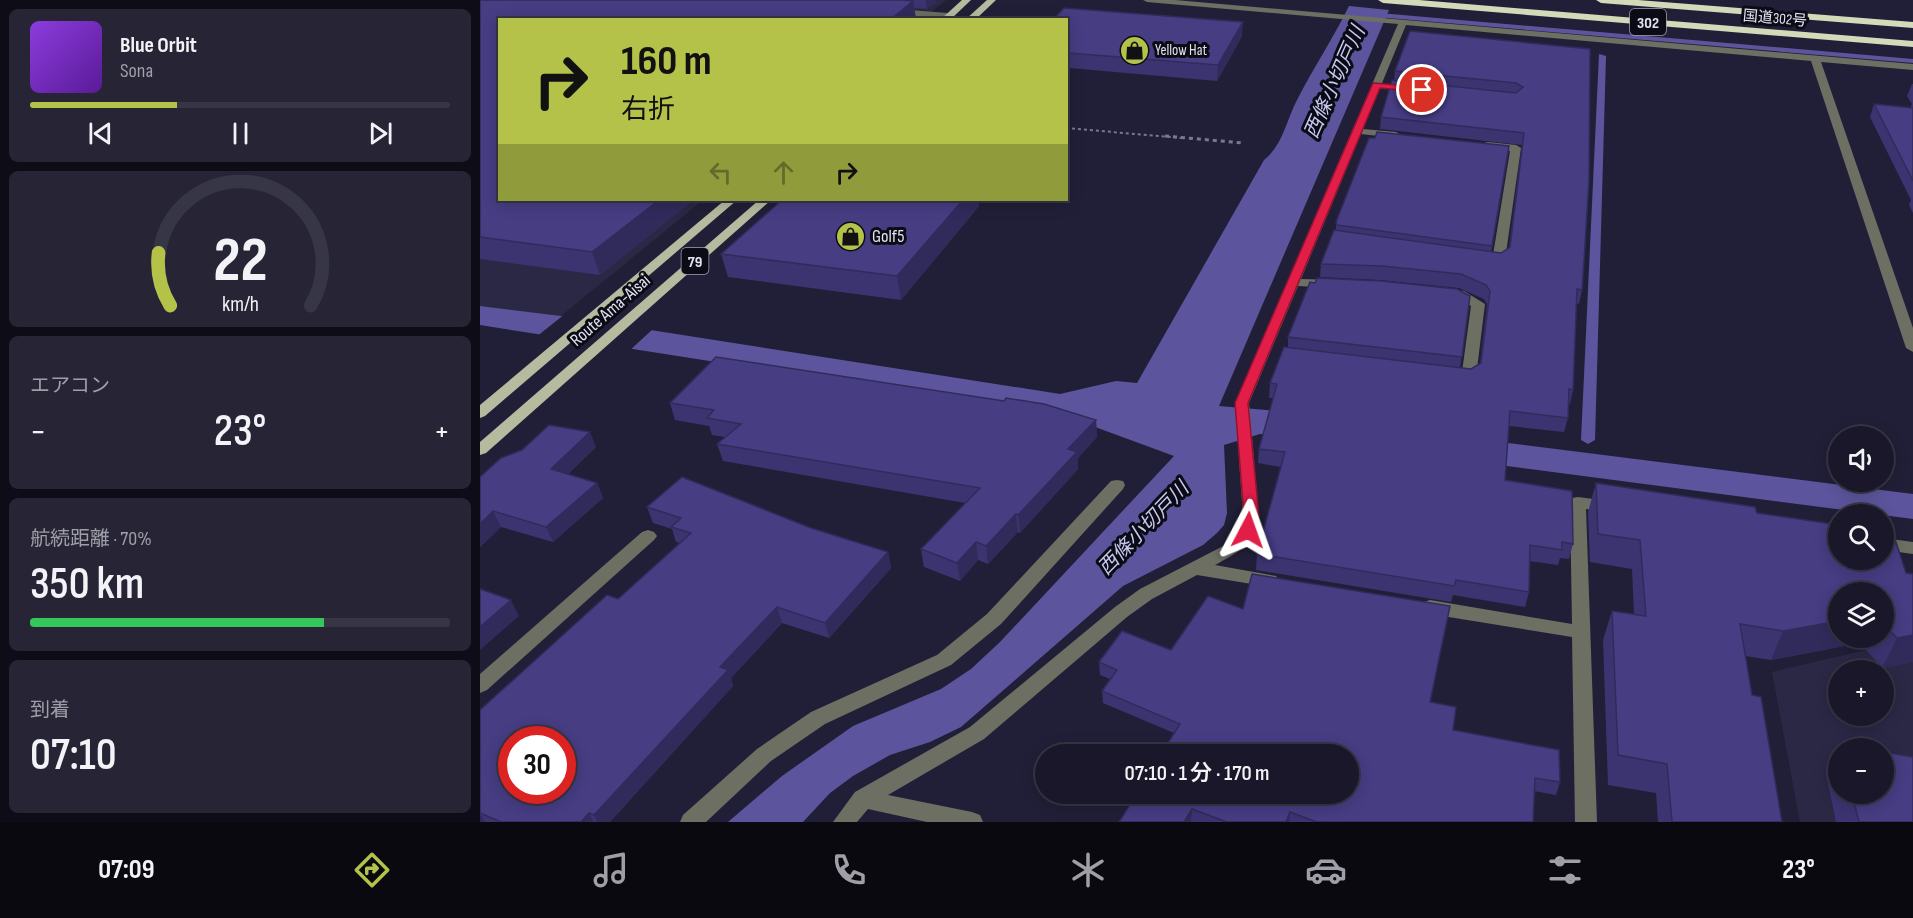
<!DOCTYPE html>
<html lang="ja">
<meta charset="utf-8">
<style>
body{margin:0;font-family:"Sofia Sans Condensed","Noto Sans JP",sans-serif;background:#262435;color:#f1f3f6;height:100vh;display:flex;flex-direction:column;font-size:22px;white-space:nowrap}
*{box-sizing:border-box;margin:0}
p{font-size:20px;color:#9f9fa8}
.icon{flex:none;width:33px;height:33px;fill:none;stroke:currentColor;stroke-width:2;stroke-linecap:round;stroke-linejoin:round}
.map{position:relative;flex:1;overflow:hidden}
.drawer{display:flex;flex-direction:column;gap:9px;padding:9px;background:#0e0d17;width:480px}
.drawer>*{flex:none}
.guide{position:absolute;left:18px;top:18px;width:570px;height:183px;border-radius:0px;box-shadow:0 3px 15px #0003,0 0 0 2px #373646;background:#b4c24a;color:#111;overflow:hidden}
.tools{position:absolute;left:1348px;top:426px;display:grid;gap:12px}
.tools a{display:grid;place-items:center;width:66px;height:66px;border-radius:50%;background:#191729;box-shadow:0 3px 15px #0003,0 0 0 2px #373646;font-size:30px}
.speed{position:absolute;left:18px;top:726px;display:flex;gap:12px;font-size:30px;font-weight:700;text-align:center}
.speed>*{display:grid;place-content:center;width:78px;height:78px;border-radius:50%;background:#191729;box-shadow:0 3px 15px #0003,0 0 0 2px #373646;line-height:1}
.speed .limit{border:9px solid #d22;background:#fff;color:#111}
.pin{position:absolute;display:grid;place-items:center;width:51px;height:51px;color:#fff;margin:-26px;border:3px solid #fff;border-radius:50%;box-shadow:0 2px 6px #0007}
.me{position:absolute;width:66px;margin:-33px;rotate:4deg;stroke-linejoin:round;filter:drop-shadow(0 0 4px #0008)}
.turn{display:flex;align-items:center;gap:21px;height:126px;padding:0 24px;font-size:27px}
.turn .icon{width:78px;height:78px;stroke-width:2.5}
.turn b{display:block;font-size:42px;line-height:51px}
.lanes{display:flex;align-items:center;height:57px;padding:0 24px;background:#0003;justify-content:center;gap:30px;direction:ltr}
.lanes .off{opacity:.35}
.big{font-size:45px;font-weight:600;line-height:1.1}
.drawer .card{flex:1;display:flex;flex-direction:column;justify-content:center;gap:9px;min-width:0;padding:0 21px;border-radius:9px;background:#262435}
.drawer .dial{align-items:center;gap:0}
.dial svg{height:156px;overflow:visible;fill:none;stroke:#373646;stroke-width:7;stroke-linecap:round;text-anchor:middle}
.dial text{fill:#f1f3f6;stroke:none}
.song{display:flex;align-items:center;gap:18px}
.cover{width:72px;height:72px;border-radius:9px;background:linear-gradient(135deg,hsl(270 70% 55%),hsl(270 70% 35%))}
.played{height:6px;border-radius:3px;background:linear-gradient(90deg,#b4c24a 35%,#373646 35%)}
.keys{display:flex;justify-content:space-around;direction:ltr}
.heat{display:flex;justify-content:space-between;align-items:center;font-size:33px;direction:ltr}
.charge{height:9px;border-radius:4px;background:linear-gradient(90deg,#34c759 70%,#373646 0)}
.trip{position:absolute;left:555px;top:744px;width:324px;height:60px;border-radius:30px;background:#191729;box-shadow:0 3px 15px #0003,0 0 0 2px #373646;font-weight:600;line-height:60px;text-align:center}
.dock{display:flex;height:96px;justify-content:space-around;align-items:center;background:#0a0910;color:#9f9fa8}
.dock .icon{width:42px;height:42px}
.dock .active{color:#b4c24a}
.dock b{font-size:27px;color:#f1f3f6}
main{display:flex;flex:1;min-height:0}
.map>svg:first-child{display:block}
</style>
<main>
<section class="drawer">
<div class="card">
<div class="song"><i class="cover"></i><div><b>Blue Orbit</b><p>Sona</p></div></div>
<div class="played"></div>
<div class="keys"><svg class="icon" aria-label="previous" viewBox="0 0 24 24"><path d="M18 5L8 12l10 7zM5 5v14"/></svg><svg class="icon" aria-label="pause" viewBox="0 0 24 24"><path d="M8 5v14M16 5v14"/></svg><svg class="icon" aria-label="next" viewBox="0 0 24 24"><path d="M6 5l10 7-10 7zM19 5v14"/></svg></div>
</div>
<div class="card dial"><svg viewBox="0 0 100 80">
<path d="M14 69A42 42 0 1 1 86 69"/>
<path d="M14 69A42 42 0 0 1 8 42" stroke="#b4c24a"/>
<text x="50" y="56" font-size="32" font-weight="700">22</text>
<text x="50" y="72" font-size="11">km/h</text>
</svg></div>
<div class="card"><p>エアコン</p>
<div class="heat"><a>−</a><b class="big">23°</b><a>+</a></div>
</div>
<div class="card"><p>航続距離 · 70%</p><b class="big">350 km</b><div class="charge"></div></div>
<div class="card"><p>到着</p><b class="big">07:10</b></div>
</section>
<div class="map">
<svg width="1433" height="822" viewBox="0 0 1433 822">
<rect width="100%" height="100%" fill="#211f37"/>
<g fill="#2a2845" fill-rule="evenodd">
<polygon points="0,0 466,0 442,20 20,20 20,200 223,200 81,316 0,306"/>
<path d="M1433,639V822H1320L1292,672ZM1359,670H1404V716H1359ZM1359,748H1404V794H1359Z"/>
</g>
<path fill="#5c559d" d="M869,6L909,10L739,406L798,411L807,415L1433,494V519L780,434L744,445L747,513L744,525L737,533L723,545L643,586L481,727L450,742L410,755L373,776L350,793L323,822H248L302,776L373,726L461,689L491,669L520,642L694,456L588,417L0,325V306L81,316L580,394L636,381L657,383L784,160C803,145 806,121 817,100C833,68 853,39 869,6Z"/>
<polygon fill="#211f37" points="85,314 174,328 148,352 56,337"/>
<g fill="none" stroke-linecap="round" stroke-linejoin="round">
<g fill="#5c559d" fill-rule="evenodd">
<polygon points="888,12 1433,59 1433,63 885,16 885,12"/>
<polygon points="1119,54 1126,56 1115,440 1108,444 1101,440"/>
</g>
<polyline stroke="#79788d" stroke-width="2" stroke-dasharray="3 3" stroke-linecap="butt" points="586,128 702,138"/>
<polyline stroke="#79788d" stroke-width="3" stroke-dasharray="4 4" stroke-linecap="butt" points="685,136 763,143"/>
<g fill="#6c6f62" fill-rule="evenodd">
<path d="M663,0H695L1433,64V70L1341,62L1433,328V352L1426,348L1331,61L926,25L883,129L916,132L921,135L916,138L881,134L821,279L855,280L861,284L855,288L818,286L769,403L779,516C773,545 759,552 735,565L796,576L799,581L796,586L790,587L717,575L672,599L647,617L504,739L408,795L492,812L500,815L503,822H447L388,809L377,822H353L375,792L490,727L635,607L660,589L749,543L760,529L763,516L755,403L918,24L667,2Z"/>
<polygon points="415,9 468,13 472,16 468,19 412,14 412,10"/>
<polygon points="1008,142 1036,145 1041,148 1025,260 1019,264 1003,261 1001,258 1007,254 1013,255 1030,151 1004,147 1004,143"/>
<polygon points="971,289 984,291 1005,304 996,377 989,381 972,379 970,376 972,373 982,372 991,306 976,298 966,296 964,293 966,290"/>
<polygon points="637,480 643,481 645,485 643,489 521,624 471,665 345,724 291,761 226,822 200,822 203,815 277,749 331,712 457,655 507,614 631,481"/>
<polygon points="1098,497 1136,502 1138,506 1136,510 1130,512 1106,509 1117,822 1095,822 1092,637 950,614 944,612 941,607 944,602 950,600 1092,624 1090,502 1092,498"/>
<polygon points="168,530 174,532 177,536 174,540 7,690 0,693 0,674 162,532"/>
<polygon points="1404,538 1433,542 1433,554 1404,550"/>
</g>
<g fill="#b6bba0" fill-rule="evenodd">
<polygon points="482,0 491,0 470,20 460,20"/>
<polygon points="507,0 516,0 495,20 485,20"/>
<polygon points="245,200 257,200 5,416 0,418 0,405"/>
<polygon points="279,200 291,200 6,453 0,455 0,442"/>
</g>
<g fill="#d4dab9" fill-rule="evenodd">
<polygon points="898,0 939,0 1433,41 1433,47 903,3"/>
<polygon points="1116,0 1158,0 1433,22 1433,28 1121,3"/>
</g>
</g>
<g fill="#3c3471" fill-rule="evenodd">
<polygon points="0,0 455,0 456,3 447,9 434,8 436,19 435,20 20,20 213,200 120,275 0,259"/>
<polygon points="586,20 762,36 737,81 590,68"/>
<polygon points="1110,49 1102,290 1099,304 1096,303 1093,390 1090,404 1088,404 1088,418 1084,432 1029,426 1025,480 1093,544 1089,559 1080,558 1078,565 1049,561 1049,592 1045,607 973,595 971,602 776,570 777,554 801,467 778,463 779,449 793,398 789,398 790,383 808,347 808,337 990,296 980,368 991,369 1000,364 1007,304 1004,299 979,288 900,280 840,277 841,264 856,231 856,222 1029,146 1011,252 1021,253 1029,248 1042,145 900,129 901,117 914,80 915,71"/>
<polygon points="1432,84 1433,84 1433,213 1429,205 1431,200 1390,117 1394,104 1430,108 1432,104 1427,96"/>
<polygon points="302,200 498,200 499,206 421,300 248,277 241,254"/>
<polygon points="190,403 616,420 617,437 598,458 598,469 540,533 538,532 508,564 498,560 480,581 444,567 441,549 485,503 243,461 237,444 245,437 232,435 229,426 195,420"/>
<polygon points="116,447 88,474 117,483 123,498 73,542 21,527 0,547 0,477 42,450"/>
<path d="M1116,483L1277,513L1426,573L1433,574V662L1402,668L1380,643L1291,660L1265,656L1272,695L1302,822H1178L1176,793L1128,785L1123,640L1132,611L1154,615L1152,569L1110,562L1108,512ZM1404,592V638H1359Z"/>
<polygon points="167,507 331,528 408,552 411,568 349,638 302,623 251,678 253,686 130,822 0,822 0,710 138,599 200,543 196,542 192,529 173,523"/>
<polygon points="691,650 951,702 973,730 1080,782 1076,795 1054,791 1053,822 639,822 694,733 623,703 622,691 630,679 620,675 619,662"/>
<polygon points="1361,745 1383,748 1359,748 1359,794 1404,794 1433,822 1356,822 1346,774"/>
</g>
<g fill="#312b5c">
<polygon points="446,0 455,0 456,3 447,9"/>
<polygon points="433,1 436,19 435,20 410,20"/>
<polygon points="763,22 762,36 737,81 738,65"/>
<polygon points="589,53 590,68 586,73 586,56"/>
<polygon points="179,200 213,200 120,275 112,252"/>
<polygon points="483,200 498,200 499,206 421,300 417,276"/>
<polygon points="616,420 617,437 598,458 598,469 540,533 538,515 588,449"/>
<polygon points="110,432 116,447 77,484 71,469"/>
<polygon points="117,483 123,498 73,542 66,527"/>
<polygon points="13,511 21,527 0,547 0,524"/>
<polygon points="536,514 538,532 508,564 506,546"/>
<polygon points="496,542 498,560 480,581 477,563"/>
<polygon points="408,552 411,568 349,638 345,623"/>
<polygon points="31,600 39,616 0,650 0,627"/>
<polygon points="297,607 302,623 251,678 253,686 130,822 117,822 114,815 240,667"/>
<polygon points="1359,621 1359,638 1383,638 1380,643 1291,660 1303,631"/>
<polygon points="1433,635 1433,662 1402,668 1417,638"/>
<polygon points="712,809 711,822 704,822"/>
<polygon points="810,812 809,822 806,822"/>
<polygon points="109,813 113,822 101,822"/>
<polygon points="0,814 5,822 0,822"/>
</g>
<g fill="#463d83" stroke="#312b5c" stroke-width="1.5" fill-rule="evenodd">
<polygon points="0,0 422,0 433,1 410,20 20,20 20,200 179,200 112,252 0,237"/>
<polygon points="584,8 763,22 738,65 589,53 586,56 586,20 573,20"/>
<polygon points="930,31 1110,49 1109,180 1104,261 1102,290 1097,289 1093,390 1089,389 1088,418 1030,411 1025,480 1092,491 1093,544 1082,542 1082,550 1050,545 1049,592 976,580 974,586 777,554 805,452 779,449 797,384 790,383 804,347 991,369 1001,363 1010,291 1006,285 981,274 902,266 841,264 854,230 1021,253 1030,247 1044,133 901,117 912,80 1036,93 1043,87 1036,83 915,71"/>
<polygon points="1394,104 1433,108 1433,181"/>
<polygon points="897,132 1029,146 1012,246 857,225 856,222 889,138 895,138"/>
<polygon points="302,200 483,200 417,276 241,254"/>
<polygon points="837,278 901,281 977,289 990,296 982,357 808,337 830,282 835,283"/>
<polygon points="236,357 524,401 526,398 564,404 616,420 588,449 597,452 538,515 536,514 506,546 496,542 477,563 441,549 500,488 237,444 261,424 227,418 234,410 190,403"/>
<polygon points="69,425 110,432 71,469 117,483 66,527 13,511 0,524 0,477 21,458 42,450"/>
<path d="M202,477L331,528L408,552L345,623L297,607L240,667L248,670L114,815L109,813L101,822H21L0,813V710L127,595L138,599L211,533L191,527L201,518L167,507ZM32,740H82V790H32Z"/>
<polygon points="1116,483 1275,507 1277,513 1359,525 1359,560 1404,560 1404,532 1413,533 1426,573 1433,574 1433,635 1417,638 1404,625 1404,592 1359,592 1359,621 1303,631 1260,624 1272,695 1281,697 1302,822 1192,822 1187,764 1138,755 1132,611 1166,616 1160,540 1118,534"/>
<polygon points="772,574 970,606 950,702 976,707 973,730 1079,750 1080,782 1055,778 1053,822 837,822 810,812 806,822 747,822 712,809 704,822 639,822 657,794 868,794 868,754 681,754 700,724 622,691 637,670 619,662 642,631 691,650 728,596 763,609"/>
<polygon points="0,589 31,600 0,627"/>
<polygon points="1361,745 1382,748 1362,748"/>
<polygon points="1404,752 1433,757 1433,822 1379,822 1372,794 1404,794"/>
</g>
<polygon fill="#e11d48" stroke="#92132f" stroke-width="1.5" points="893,83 942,87 947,90 942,92 900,88 768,403 779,516 773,534 762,534 760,530 764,516 755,403"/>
<defs>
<symbol id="shop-disc" viewBox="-11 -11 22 22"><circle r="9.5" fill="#b4c24a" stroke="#0b0b15"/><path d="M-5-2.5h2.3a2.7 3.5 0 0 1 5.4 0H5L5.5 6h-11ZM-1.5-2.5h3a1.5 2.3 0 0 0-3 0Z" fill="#111"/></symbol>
</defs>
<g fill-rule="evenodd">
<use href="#shop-disc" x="638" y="34" width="33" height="33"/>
<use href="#shop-disc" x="354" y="220" width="33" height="33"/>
</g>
<g text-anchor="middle" stroke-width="6" stroke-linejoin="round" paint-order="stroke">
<g font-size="15" fill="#e2e2f2" stroke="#0b0b15">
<text transform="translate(1295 18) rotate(5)" y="5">国道302号</text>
</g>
<g font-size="15" fill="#e2e2f2" stroke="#0b0b15" text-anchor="start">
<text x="675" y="55">Yellow Hat</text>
</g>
<g fill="#0b0b15" stroke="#a2a2b0" stroke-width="1.5">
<rect x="1150" y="9" width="36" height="26" rx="4.5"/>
<rect x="201.5" y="248" width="27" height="26" rx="4.5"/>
</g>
<g font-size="16" font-weight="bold" fill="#e2e2f2">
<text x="1168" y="28">302</text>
<text x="215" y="267">79</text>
</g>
<g font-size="18" fill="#e2e2f2" stroke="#0b0b15" text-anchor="start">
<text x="392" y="242">Golf5</text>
</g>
<g font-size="18" fill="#e2e2f2" stroke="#0b0b15">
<text transform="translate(130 310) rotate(-41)" y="6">Route Ama-Aisai</text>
</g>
<g font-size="20" font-style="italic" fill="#c8c7f0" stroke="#0b0b15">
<text transform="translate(854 82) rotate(-66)" y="7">西條小切戸川</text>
<text transform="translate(663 528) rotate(-46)" y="7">西條小切戸川</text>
</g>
</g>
</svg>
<div class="tools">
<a><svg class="icon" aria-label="sound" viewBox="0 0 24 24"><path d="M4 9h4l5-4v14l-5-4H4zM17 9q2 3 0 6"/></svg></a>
<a><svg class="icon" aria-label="search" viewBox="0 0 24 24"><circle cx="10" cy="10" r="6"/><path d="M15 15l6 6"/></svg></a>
<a><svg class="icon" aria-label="layers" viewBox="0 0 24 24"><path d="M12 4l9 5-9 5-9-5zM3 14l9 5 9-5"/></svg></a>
<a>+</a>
<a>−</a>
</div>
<div class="speed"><div class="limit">30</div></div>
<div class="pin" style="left:942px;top:90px;background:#d93025"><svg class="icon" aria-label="arrive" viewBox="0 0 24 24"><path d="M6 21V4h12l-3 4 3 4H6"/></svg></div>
<svg class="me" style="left:768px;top:530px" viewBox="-20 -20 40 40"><path d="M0-17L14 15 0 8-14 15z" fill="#e11d48" stroke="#fff" stroke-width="4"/></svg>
<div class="trip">07:10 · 1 分 · 170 m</div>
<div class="guide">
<div class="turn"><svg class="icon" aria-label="right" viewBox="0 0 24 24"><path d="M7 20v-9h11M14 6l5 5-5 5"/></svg><div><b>160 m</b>右折</div></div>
<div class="lanes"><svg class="icon off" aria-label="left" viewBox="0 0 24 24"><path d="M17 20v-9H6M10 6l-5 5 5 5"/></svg><svg class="icon off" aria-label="ahead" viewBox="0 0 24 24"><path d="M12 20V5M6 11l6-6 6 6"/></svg><svg class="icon" aria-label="right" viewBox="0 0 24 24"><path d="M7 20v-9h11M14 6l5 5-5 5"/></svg></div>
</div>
</div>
</main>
<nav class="dock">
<b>07:09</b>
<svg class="icon active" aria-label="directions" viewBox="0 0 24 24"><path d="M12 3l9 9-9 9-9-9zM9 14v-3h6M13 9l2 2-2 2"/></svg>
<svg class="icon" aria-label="music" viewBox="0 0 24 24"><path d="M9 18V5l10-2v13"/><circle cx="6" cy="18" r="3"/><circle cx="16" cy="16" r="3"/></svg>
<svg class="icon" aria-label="phone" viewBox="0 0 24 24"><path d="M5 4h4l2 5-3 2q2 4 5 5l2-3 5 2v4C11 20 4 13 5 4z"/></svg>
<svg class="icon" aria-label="climate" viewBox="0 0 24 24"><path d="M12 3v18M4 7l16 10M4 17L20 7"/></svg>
<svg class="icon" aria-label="car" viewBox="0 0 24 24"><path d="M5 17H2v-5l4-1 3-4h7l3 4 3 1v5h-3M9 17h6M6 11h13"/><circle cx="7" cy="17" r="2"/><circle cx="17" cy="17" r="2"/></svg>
<svg class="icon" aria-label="filters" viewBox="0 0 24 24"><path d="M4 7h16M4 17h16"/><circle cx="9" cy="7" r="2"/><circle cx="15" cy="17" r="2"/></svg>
<b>23°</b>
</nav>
